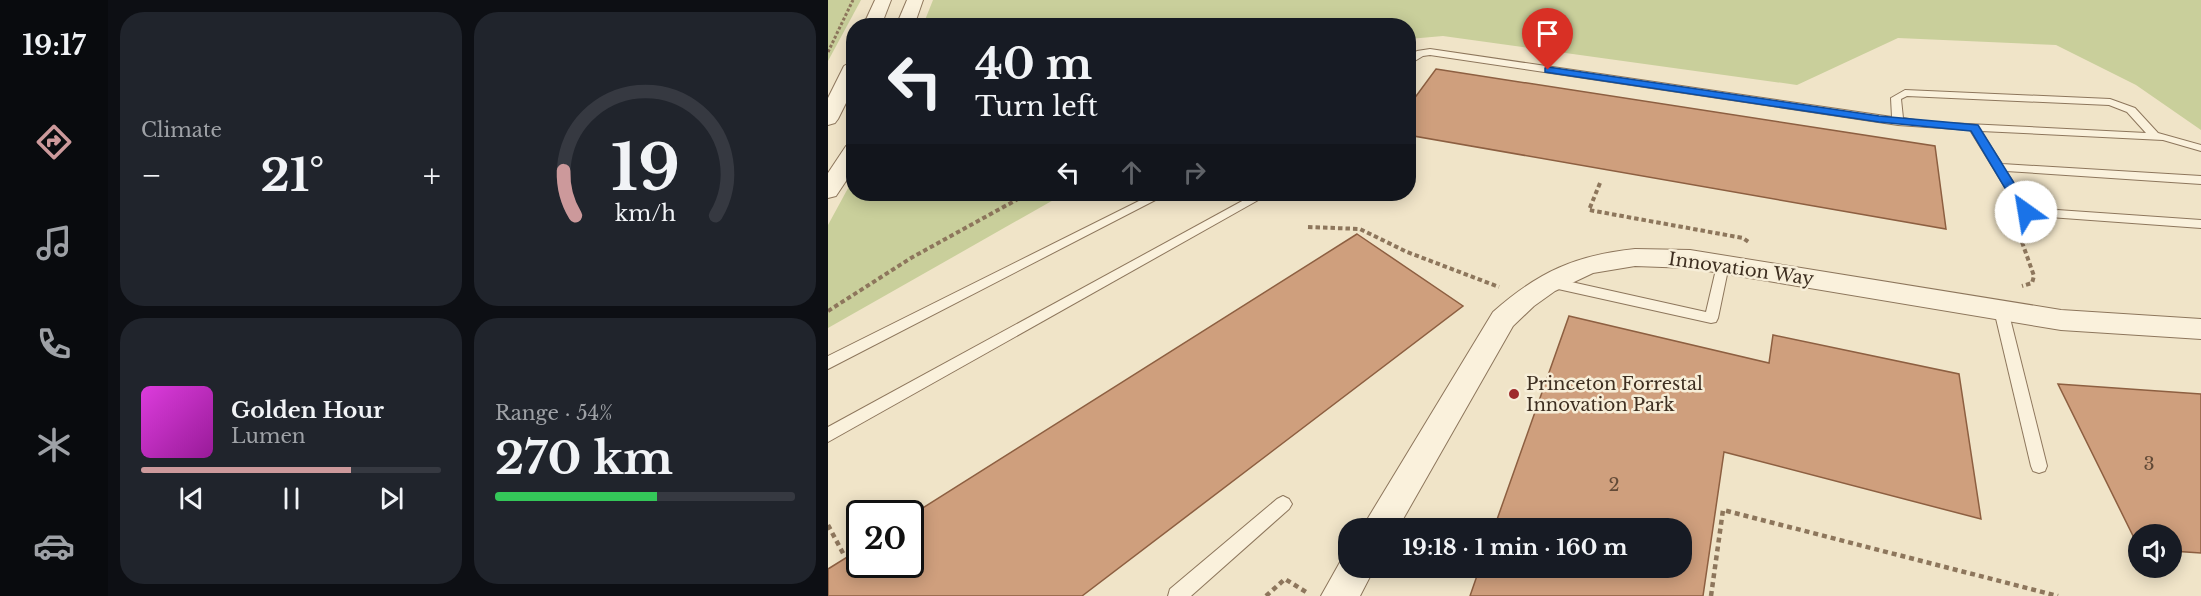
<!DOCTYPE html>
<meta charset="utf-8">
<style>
body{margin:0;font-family:"Libre Baskerville",serif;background:#20242c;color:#f1f3f6;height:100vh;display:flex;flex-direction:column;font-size:22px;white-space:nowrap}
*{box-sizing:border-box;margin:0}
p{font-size:20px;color:#9ea1a6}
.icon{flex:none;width:33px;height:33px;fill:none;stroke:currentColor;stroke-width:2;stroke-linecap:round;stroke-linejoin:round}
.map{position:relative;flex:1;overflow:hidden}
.panel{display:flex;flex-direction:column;gap:12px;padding:12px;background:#0d0f14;width:720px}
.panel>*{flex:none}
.top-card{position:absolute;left:18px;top:18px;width:570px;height:183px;border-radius:24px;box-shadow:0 3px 15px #0003;background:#171b24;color:#f1f3f6;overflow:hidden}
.tools{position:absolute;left:1300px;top:524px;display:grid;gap:12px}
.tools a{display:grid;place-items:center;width:54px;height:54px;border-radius:50%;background:#171b24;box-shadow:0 3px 15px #0003;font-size:30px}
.speed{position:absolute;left:18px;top:500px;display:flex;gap:12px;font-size:30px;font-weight:700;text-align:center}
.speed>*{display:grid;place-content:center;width:78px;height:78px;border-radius:50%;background:#171b24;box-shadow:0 3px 15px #0003;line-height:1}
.speed .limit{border:3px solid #111;border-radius:9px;background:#fff;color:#111}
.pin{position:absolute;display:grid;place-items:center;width:51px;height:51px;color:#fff;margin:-62px -26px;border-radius:50% 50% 50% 0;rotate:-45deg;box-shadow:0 0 6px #0007}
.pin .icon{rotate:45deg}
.me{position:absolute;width:66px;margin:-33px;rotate:328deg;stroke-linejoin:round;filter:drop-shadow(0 0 4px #0008)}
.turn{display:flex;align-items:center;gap:21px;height:126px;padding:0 30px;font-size:27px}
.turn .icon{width:78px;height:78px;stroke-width:2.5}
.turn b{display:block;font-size:42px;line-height:51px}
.lanes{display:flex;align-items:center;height:57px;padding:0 30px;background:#0003;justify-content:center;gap:30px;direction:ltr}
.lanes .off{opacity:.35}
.big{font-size:45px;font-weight:700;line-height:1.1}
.panel .card{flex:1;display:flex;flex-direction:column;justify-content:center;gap:9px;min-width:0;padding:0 21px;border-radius:24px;background:#20242c}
.panel .dial{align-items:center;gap:0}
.dial svg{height:156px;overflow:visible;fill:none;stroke:#363941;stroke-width:7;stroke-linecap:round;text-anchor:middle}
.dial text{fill:#f1f3f6;stroke:none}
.song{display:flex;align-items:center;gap:18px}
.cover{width:72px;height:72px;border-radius:9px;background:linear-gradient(135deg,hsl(300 70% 55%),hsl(300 70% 35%))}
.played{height:6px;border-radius:3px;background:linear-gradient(90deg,#cc999b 70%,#363941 70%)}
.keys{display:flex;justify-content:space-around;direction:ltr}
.heat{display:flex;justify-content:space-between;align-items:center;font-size:33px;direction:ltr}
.charge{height:9px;border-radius:4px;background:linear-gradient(90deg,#34c759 54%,#363941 0)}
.panel .tiles{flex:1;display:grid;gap:12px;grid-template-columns:repeat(2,1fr)}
.trip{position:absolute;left:510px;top:518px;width:354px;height:60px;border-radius:24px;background:#171b24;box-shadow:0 3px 15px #0003;font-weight:700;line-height:60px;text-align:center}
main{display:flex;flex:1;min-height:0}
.tabs{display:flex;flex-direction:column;width:108px;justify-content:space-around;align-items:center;background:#090b0e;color:#9ea1a6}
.tabs .icon{width:42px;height:42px}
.tabs .on{color:#cc999b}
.tabs b{font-size:27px;color:#f1f3f6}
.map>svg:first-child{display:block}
</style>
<main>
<nav class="tabs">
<b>19:17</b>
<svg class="icon on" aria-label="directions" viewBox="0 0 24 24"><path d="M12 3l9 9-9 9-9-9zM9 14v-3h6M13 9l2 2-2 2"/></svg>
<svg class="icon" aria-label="music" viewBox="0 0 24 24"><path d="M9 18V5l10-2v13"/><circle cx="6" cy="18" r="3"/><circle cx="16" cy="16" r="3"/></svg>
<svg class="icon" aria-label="phone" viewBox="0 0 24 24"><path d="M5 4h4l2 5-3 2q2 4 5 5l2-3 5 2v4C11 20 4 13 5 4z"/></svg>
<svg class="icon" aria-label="climate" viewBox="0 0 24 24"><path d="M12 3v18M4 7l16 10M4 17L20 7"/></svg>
<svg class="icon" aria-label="car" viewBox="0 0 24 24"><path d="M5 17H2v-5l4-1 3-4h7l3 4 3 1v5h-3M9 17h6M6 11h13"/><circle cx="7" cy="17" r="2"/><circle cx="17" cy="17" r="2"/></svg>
</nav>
<section class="panel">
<div class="tiles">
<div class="card"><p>Climate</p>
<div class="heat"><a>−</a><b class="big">21°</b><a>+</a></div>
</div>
<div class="card dial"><svg viewBox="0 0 100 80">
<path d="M14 69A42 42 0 1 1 86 69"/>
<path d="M14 69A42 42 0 0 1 8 46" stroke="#cc999b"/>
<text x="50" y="56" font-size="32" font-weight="700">19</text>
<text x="50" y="72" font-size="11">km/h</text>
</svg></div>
<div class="card">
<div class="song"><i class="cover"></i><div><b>Golden Hour</b><p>Lumen</p></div></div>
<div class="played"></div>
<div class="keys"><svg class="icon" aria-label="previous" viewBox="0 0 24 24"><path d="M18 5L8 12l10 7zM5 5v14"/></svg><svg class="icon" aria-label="pause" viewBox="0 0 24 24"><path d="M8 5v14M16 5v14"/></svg><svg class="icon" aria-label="next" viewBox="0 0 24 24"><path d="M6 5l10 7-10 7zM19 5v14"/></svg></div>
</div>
<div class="card"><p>Range · 54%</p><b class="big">270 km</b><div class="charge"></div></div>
</div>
</section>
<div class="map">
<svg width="1373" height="596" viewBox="0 0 1373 596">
<rect width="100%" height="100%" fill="#f0e4c8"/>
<g fill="#c9cf9b">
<polygon points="0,0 33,0 0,61"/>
<polygon points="105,0 1373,0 1373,130 1308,85 1228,45 1070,38 969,85 615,36 581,39 580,26 95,25"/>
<polygon points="25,179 26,194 236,194 0,328 0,225"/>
</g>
<g fill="#cf9f7d" stroke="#8d5f41" stroke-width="1.5">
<polygon points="608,69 1107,146 1118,229 580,135 580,107"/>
<polygon points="529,234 635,306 254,596 0,596 0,569 32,549 32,564 82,564 82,516"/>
<polygon points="741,316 941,363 945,335 1131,374 1153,519 896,452 875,596 642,596 652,567 854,567 854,528 666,528"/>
<polygon points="1230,384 1373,394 1373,553 1344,551 1344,534 1311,534 1311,548"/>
</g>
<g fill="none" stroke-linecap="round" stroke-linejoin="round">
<defs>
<g id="lane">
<path d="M602,49L1064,117L1063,98L1077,90L1282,99L1307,108L1330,133L1373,145V151L1335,140L1153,131L1174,164L1373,176V184L1178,171L1202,208L1373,220V228L1194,215L1142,130L1070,125L602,55L595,56L580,65V57L589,51ZM1079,96L1281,105L1299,112L1318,133L1099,122L1075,118L1073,99Z"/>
<polygon points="325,194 339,194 0,369 0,356"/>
<polygon points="427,194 441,194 0,442 0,427"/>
<polygon points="895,261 901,265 890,318 888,322 883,323 721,287 714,282 721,277 878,312 889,265"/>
<polygon points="1173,305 1180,310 1219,466 1217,471 1211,473 1205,471 1203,466 1166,310"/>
<polygon points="455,496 461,499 464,504 461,509 363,596 340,596 342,589 449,499"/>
</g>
<g id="street">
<polygon points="47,0 63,0 53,26 35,26"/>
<polygon points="79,0 95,0 86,26 68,26"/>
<polygon points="26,60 26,87 10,119 7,123 0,125 0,98 16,66"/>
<polygon points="26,145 26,169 8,196 0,198 0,173 18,146"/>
<path d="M807,249L862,250L1233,310L1373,319V339L1233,330L862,268L807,266L765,273L727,291L706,306L685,326L570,528H534L665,312C710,272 748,255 807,249Z"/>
<polygon points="520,553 520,567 547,567 532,596 493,596 516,555"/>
</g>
</defs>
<use href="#lane" stroke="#8d765c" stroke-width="2"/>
<use href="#street" stroke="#8d765c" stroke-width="2"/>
<polyline stroke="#8d765c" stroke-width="3" stroke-dasharray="3 2" stroke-linecap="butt" points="0,52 25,0"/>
<g stroke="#8d765c" stroke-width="4" stroke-dasharray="4.5 3" stroke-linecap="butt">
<polyline points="772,183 761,210 915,238 922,243"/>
<polyline points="480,227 532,229 579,252 671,287"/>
<polyline points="1189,228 1206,276 1204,283 1194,286"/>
<polyline points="0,311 83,258 199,194"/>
</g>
<g stroke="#8d765c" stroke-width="4.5" stroke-dasharray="5 4" stroke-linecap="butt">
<polyline points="0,525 16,555"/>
<polyline points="438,596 457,579 478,592"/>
<polyline points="883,596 895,510 1230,596"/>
</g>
<use href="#lane" fill="#faf1dc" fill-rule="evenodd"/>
<use href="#street" fill="#faf1dc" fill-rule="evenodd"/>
</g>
<polygon fill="#1a73e8" stroke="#114b97" stroke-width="1.5" points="720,67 1051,116 1150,125 1204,212 1202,215 1193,215 1143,131 1051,122 717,72 717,68"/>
<circle fill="#9e2a2b" stroke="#f7eed8" stroke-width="2" cx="686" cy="394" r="6"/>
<g text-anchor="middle" stroke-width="5" stroke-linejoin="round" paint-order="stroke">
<g font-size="18" fill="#3d2e20" stroke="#f7eed8">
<text transform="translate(913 269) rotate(8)" y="6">Innovation Way</text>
</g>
<g font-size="18" fill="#3d2e20" stroke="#f7eed8" text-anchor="start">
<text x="698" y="390">Princeton Forrestal<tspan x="698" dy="21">Innovation Park</tspan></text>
</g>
<g font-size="18" fill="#624a37">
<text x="1321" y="470">3</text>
<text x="786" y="491">2</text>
</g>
</g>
</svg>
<div class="tools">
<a><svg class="icon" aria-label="sound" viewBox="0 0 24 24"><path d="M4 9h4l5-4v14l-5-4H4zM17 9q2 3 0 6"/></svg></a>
</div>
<div class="speed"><div class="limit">20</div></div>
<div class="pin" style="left:720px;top:70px;background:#d93025"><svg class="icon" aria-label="arrive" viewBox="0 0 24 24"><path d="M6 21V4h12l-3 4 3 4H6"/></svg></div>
<svg class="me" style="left:1198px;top:212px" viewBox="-20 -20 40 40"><circle r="19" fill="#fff"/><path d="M0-13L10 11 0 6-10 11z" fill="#1a73e8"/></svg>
<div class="trip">19:18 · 1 min · 160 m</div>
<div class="top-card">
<div class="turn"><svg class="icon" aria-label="left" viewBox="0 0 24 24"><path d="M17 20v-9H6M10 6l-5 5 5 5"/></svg><div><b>40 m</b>Turn left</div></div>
<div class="lanes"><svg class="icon" aria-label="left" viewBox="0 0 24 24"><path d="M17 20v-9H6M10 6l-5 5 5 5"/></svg><svg class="icon off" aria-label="ahead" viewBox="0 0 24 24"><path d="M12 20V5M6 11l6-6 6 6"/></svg><svg class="icon off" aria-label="right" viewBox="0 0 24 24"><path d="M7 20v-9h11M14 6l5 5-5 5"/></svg></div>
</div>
</div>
</main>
